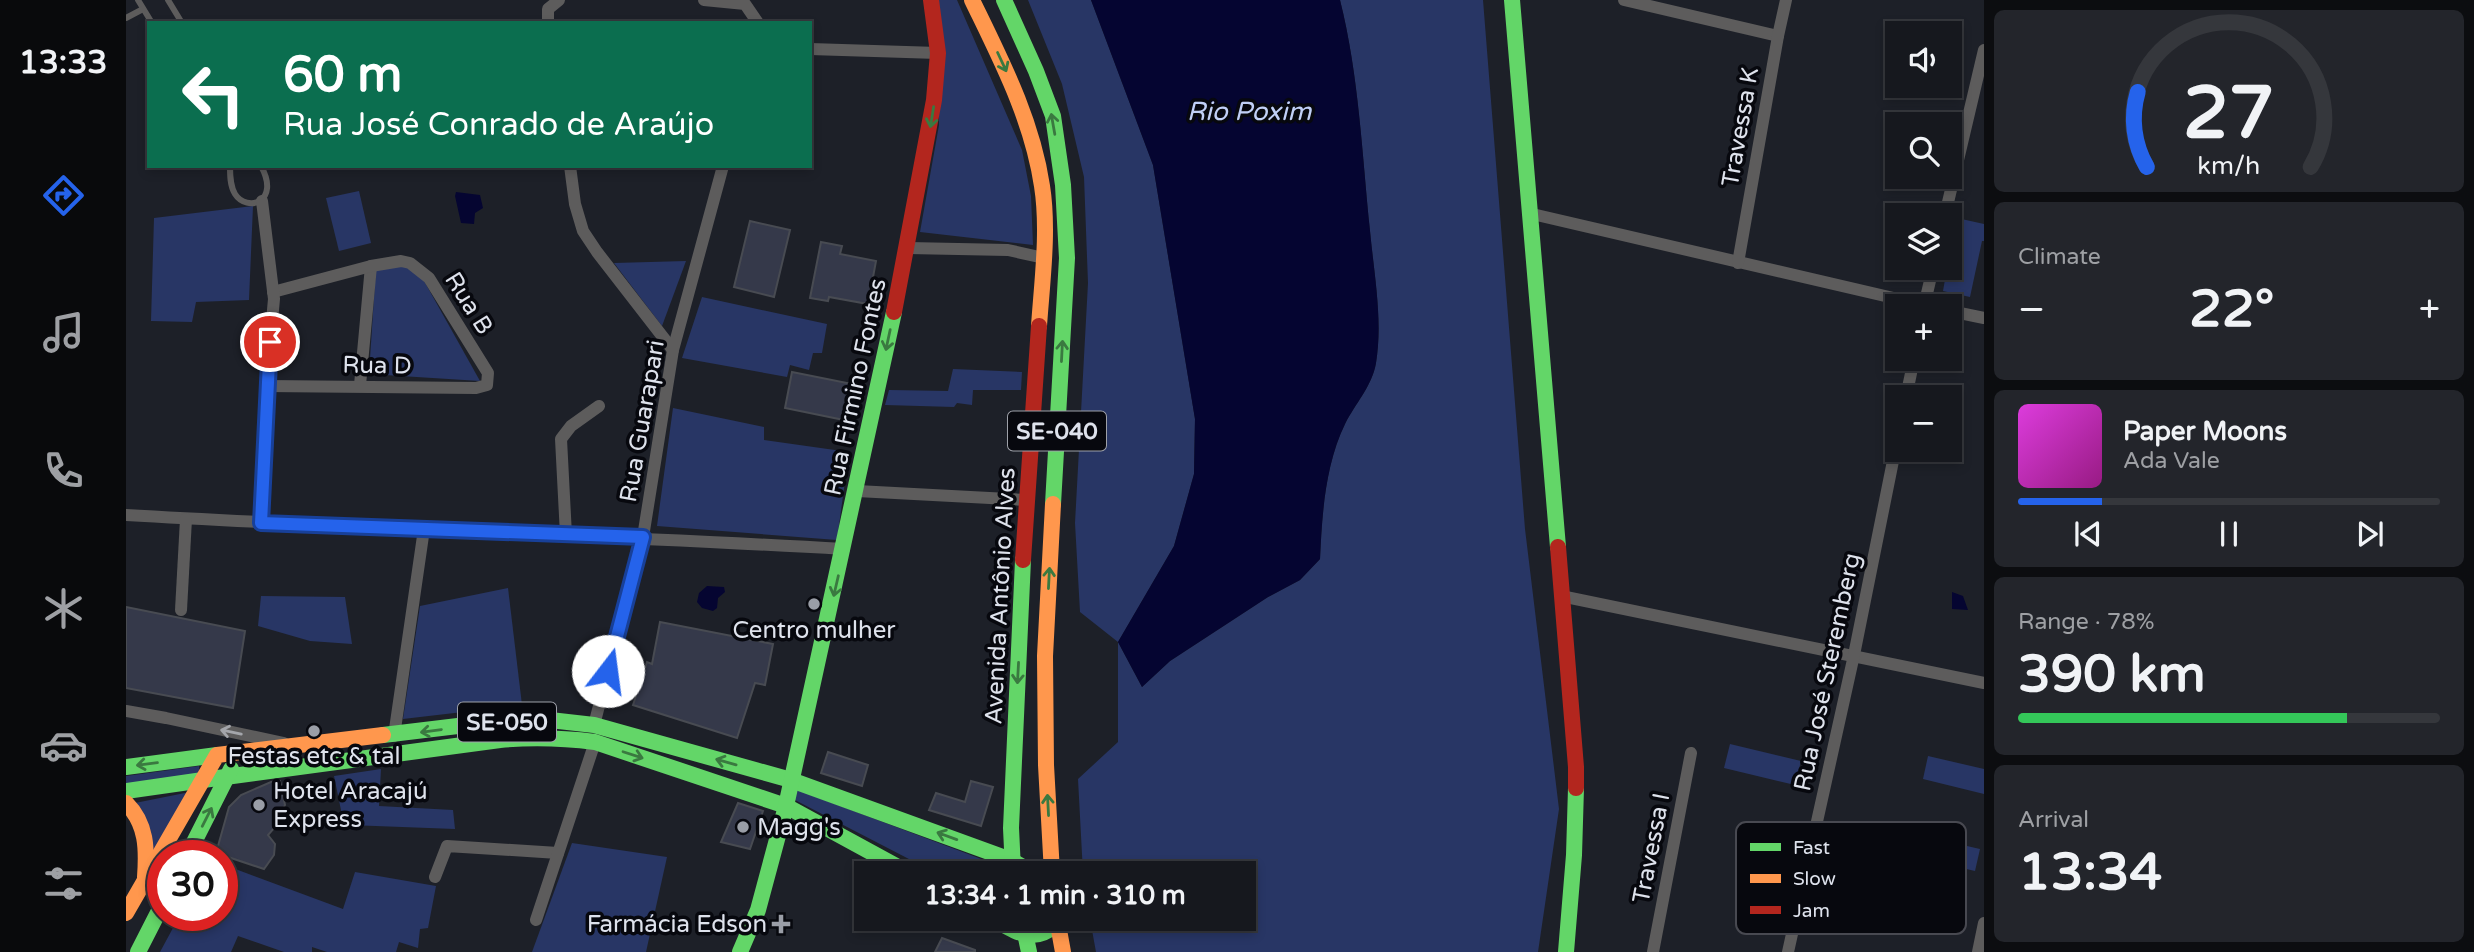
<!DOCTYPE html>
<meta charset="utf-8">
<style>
body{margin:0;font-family:"Varela Round",sans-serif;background:#23252b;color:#f1f3f6;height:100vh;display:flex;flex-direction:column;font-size:26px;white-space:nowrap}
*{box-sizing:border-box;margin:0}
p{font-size:23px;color:#9ea0a4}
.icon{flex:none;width:38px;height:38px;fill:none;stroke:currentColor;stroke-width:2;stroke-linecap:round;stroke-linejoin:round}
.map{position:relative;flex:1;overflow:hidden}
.drawer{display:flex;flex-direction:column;gap:10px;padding:10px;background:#0c0d10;width:490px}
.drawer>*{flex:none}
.banner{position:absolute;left:21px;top:21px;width:665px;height:147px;border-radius:0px;box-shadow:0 4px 10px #0003,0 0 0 2px #35373c;background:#0b6e4f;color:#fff;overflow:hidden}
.buttons{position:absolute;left:1759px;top:21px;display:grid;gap:14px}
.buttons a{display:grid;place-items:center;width:77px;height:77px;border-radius:0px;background:#16181e;box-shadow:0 4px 10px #0003,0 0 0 2px #35373c;font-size:35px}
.speed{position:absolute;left:21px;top:840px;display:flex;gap:14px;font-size:35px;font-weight:700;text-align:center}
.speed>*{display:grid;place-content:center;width:91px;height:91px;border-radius:50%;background:#16181e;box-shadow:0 4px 10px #0003,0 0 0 2px #35373c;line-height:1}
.speed .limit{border:10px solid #d22;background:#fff;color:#111}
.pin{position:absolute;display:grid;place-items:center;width:60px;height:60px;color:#fff;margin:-30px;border:4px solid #fff;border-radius:50%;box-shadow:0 2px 7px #0007}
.me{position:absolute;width:77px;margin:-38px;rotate:15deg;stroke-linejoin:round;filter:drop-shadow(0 0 5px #0008)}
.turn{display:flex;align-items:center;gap:24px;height:147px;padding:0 21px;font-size:32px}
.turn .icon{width:91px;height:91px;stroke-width:2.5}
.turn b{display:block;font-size:49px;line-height:60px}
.big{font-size:52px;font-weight:700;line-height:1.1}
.drawer .tile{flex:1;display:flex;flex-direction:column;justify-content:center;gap:10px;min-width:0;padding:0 24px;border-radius:10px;background:#23252b}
.drawer .dial{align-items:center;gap:0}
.dial svg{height:182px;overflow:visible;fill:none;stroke:#35373c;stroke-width:7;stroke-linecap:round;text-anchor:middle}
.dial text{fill:#f1f3f6;stroke:none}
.song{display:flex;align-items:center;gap:21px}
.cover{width:84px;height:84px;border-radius:10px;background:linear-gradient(135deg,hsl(300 70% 55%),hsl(310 70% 35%))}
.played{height:7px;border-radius:4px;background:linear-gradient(90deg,#2563eb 20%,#35373c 20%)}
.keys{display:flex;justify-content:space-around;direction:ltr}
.heat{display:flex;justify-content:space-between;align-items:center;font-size:38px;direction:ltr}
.charge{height:10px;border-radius:5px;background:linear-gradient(90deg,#34c759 78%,#35373c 0)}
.trip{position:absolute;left:728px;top:861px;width:402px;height:70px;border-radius:0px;background:#16181e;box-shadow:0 4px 10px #0003,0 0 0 2px #35373c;font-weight:700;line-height:70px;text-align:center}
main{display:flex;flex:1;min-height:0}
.tab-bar{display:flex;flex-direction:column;width:126px;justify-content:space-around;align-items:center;background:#090a0c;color:#9ea0a4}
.tab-bar .icon{width:49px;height:49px}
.tab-bar .on{color:#2563eb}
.tab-bar b{font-size:32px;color:#f1f3f6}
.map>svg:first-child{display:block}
</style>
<main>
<nav class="tab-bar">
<b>13:33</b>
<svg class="icon on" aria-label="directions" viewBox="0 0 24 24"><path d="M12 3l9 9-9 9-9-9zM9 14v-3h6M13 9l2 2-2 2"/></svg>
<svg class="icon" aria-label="music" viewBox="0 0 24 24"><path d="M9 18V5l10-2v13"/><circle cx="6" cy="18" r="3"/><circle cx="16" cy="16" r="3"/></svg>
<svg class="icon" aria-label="phone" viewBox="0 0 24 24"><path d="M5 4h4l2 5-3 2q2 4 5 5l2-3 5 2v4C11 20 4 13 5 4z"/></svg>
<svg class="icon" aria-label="climate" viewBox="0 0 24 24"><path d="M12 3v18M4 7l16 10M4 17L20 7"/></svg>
<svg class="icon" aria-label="car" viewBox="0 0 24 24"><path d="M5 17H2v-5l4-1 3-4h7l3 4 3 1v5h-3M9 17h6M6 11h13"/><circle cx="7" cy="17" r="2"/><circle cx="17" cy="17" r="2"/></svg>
<svg class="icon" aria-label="filters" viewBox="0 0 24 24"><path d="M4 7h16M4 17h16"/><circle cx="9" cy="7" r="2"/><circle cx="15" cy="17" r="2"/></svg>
</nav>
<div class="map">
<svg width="1858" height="952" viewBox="0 0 1858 952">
<rect width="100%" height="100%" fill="#1d2028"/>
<g fill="#283665">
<polygon points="809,0 831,0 896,150 905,196 907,245 794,232 813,125 813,28"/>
<path d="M902,0H965L1027,165L1069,419L1068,474L1048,546L992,642L1016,687L1044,661L1142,597L1174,580L1194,559C1196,515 1199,465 1219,424C1229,404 1246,386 1250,363C1257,320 1248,274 1244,231C1236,154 1233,76 1214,0H1357L1399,529L1433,809L1412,952H970L964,919H1118V873H957L952,779L992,742V642L954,612L949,523L962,283L958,177L936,84Z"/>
<polygon points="233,191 245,243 213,251 200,198"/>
<polygon points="127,206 123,300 70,302 66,322 25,321 28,218"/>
<polygon points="1831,218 1858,224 1858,241 1856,241 1844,297 1817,291 1821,268 1824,268"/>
<polygon points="560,261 536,326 488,263"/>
<polygon points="288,263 354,381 243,374 250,267"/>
<polygon points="576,297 701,324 696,353 687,353 683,370 664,365 661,377 556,358"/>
<polygon points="827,369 896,372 895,390 847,390 846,405 831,403 828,407 759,405 763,390 822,391"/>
<polygon points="547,408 638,427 638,440 723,452 711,540 531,526"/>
<polygon points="382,588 396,705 277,719 294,606"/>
<polygon points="135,596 219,597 226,644 184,641 132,626"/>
<polygon points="1604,744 1675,761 1669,785 1598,768"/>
<polygon points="1802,756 1858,769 1858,794 1797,779"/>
<polygon points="73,766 73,776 0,787 0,776"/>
<polygon points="255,769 253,806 327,810 329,829 223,825 216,815 208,776"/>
<polygon points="669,789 874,866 875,873 810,873 667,799"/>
<polygon points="64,792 26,854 9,803"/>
<polygon points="1802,837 1854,849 1849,871 1797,859"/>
<polygon points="446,843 541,857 520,952 406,952"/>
<polygon points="96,864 217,909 229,872 310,886 302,928 294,929 292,948 273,942 270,952 201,952 186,947 186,952 158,952 112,936 105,952 34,952 54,915 96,915"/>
</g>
<g fill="#050531">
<path d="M965,0H1214C1233,76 1236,154 1244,231C1248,274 1257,320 1250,363C1246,386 1229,404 1219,424C1199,465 1196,515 1194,559L1174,580L1142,597L1044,661L1016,687L992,642L1048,546L1068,474L1069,419L1027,165Z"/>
<polygon points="330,192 354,195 357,208 349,213 348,224 335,223 329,196"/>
<polygon points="581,586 598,587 599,592 592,598 591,608 587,611 576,608 571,602 573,593"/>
<polygon points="1826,592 1837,596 1842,610 1826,609"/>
</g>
<g fill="#35394a" stroke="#484b52" stroke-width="2">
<polygon points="624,221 664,230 648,297 608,287"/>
<polygon points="695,242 716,246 714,254 750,261 742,304 703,297 702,301 684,298"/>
<polygon points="666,372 726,384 718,420 659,408"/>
<polygon points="0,607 119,631 107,708 0,688"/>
<polygon points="534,622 647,644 639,685 629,683 611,738 507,705 521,662 526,664"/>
<polygon points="702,752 742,765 736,786 695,773"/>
<polygon points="154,781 159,805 149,827 142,835 149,844 148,855 138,869 90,853 103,807 115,795 145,782"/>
<polygon points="845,781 867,787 855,826 803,810 810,793 839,802"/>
<polygon points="612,803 637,811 624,849 595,842"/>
<polygon points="816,938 849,950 849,952 809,952"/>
</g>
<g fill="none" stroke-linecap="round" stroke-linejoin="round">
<g stroke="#5d5c5c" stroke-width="6">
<polyline points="12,0 26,23"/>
<polyline points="42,0 56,23"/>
<polyline points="0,18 17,9"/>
<path d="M104,166C104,175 104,186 109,194C121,213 155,202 135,166"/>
</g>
<g stroke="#5d5c5c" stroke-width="12">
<polyline points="578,0 619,4 632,23"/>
<polyline points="1498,0 1652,36"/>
<polyline points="422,23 422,9 433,0"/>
<polyline points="684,49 812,53"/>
<polyline points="444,166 449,204 457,231 471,252 547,350"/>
<polyline points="1402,213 1802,306"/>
<polyline points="1819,215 1858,50"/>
<polyline points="782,248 882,250 918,258"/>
<polyline points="1612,263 1652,36 1660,0"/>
<polyline points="1798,306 1807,268"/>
<polyline points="1824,311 1858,318"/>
<polyline points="234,385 245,266"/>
<polyline points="140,386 350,388 361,385 362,373 303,278 284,263 275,261 245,266 147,292"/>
<polyline points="1780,397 1788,359"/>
<polyline points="731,491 900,500"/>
<path d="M0,515C239,529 479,535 718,549"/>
<polyline points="135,523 140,386 148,299 136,201"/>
<polyline points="440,535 435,439 445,426 473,406"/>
<polyline points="1435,596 1858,683"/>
<polyline points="55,610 60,519"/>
<polyline points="0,711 40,718 158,743"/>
<polyline points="468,725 517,537 547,350 597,166"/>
<polyline points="268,736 298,529"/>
<polyline points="309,877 321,846 432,853"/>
<polyline points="410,920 469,742"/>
<polyline points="1527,952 1565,753"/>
<polyline points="1662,952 1728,655 1771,441"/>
<polyline points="1852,952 1858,923"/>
</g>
<g stroke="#63d668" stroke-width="16">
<polyline points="878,0 910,71 927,116 937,185 941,258 927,504"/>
<polyline points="1386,0 1432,547"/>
<polyline points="257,735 365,722 424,720 468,725 665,780 885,860 907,873"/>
<polyline points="0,767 91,755"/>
<path d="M77,780L374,740C406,737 437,738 469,742L660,806L783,873"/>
<polyline points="0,791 77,780"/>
<polyline points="61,856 105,769"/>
<polyline points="887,870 885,828 897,560"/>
<path d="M867,919C891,932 907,945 931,924"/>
<polyline points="896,919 903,952"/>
<polyline points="12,952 37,903"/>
<polyline points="614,952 632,910 660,806 768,312"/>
<polyline points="1440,952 1448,855 1450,788"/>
</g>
<g stroke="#ff974d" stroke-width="16">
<path d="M846,0C875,60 906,119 916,186C923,230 916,282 913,326"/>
<path d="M0,803C21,824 21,849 19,877"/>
<polyline points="926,873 920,765 919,656 927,504"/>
<polyline points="0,913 91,755 257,735"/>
<polyline points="931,919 937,952"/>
</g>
<g stroke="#b3261e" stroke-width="16">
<polyline points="768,312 808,100 812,53 805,0"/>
<polyline points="1432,547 1450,767 1450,788"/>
<polyline points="897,560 913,326"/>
</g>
</g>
<defs><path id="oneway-shaft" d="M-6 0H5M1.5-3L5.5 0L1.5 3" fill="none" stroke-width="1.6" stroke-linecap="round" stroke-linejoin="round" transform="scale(1.75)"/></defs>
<g stroke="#3a7940">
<use href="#oneway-shaft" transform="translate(876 62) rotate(65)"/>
<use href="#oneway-shaft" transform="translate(806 117) rotate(99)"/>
<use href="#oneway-shaft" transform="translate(927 124) rotate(-100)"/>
<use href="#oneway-shaft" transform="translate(762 340) rotate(102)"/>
<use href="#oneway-shaft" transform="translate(936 351) rotate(-87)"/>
<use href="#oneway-shaft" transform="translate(923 578) rotate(-87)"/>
<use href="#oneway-shaft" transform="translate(710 586) rotate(103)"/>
<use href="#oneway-shaft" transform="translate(892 673) rotate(93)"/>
<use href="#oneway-shaft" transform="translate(305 731) rotate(172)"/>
<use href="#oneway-shaft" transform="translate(507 755) rotate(18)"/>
<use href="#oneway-shaft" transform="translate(600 762) rotate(-164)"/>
<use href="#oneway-shaft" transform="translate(21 764) rotate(173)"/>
<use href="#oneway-shaft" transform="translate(922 805) rotate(-93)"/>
<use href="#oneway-shaft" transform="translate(81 817) rotate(-63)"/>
<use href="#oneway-shaft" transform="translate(821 836) rotate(-160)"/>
</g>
<use stroke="#a4a6ab" href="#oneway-shaft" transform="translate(105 732) rotate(-168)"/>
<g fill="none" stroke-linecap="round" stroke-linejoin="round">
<defs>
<polyline id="route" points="144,342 135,523 517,537 482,671"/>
</defs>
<use href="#route" stroke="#184099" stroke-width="18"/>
<use href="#route" stroke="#2563eb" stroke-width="12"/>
</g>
<g fill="#9a9ea7" stroke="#07080e" stroke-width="2.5">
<circle cx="688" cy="604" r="7"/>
<circle cx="188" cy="731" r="7"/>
<circle cx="133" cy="805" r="7"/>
<circle cx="617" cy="827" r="7"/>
<path d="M651.5 913.5h7v7h7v7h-7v7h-7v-7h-7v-7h7z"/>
</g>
<g text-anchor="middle" stroke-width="7" stroke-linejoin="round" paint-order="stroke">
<g fill="#07080e" stroke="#9ea1a9" stroke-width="2">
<rect x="882" y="411.5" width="98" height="39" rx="5"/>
<rect x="332" y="702.5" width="98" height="39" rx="5"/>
</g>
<g font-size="23" font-weight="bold" fill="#dee2ec">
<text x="931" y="439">SE-040</text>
<text x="381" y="730">SE-050</text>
</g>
<g font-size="24" fill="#dee2ec" stroke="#07080e">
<text transform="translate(1614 127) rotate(-80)" y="8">Travessa K</text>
<text transform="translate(343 303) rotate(58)" y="8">Rua B</text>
<text transform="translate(251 365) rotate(1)" y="8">Rua D</text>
<text transform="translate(729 387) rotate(-78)" y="8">Rua Firmino Fontes</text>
<text transform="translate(516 421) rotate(-80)" y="8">Rua Guarapari</text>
<text transform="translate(874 596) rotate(-87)" y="8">Avenida Antônio Alves</text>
<text transform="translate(1701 672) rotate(-78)" y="8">Rua José Steremberg</text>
<text transform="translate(1525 848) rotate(-79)" y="8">Travessa I</text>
</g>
<g font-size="24" fill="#dee2ec" stroke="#07080e">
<text x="688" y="638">Centro mulher</text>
<text x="188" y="764">Festas etc &amp; tal</text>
<text x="147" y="799" text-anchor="start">Hotel Aracajú<tspan x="147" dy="28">Express</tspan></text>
<text x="631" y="835" text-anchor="start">Magg's</text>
<text x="641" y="932" text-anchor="end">Farmácia Edson</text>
</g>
<g font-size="26" font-style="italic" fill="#c1d0f7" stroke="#07080e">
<text x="1123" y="120">Rio Poxim</text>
</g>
</g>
<rect x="1610" y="822" width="230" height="112" rx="10" fill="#07080e" stroke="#484951" stroke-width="2"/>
<rect x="1624" y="843" width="31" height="8" fill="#63d668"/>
<rect x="1624" y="874" width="31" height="9" fill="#ff974d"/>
<rect x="1624" y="906" width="31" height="8" fill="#b3261e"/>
<g font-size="19" fill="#dee2ec">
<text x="1667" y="854">Fast</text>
<text x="1667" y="885">Slow</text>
<text x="1667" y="917">Jam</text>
</g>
</svg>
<div class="buttons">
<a><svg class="icon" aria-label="sound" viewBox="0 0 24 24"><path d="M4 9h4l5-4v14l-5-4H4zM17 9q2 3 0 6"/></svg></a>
<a><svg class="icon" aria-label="search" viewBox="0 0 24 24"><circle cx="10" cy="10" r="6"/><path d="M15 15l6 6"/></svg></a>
<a><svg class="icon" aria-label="layers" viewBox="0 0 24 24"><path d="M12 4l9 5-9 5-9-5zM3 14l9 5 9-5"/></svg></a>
<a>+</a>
<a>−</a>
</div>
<div class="speed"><div class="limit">30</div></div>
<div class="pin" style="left:144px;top:342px;background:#d93025"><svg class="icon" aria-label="arrive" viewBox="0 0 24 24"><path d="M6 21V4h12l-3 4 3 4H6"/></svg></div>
<svg class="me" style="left:482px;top:671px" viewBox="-20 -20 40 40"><circle r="19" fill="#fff"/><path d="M0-13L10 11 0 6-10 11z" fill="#2563eb"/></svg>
<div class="trip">13:34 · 1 min · 310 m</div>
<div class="banner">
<div class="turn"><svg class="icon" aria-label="left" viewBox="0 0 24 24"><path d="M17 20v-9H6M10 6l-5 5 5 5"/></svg><div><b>60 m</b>Rua José Conrado de Araújo</div></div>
</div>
</div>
<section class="drawer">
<div class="tile dial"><svg viewBox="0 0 100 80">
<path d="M14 69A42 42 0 1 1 86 69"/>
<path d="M14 69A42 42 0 0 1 10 36" stroke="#2563eb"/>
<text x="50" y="56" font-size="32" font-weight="700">27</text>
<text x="50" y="72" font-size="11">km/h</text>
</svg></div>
<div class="tile"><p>Climate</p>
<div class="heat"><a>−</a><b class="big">22°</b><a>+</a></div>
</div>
<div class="tile">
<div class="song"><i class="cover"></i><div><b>Paper Moons</b><p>Ada Vale</p></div></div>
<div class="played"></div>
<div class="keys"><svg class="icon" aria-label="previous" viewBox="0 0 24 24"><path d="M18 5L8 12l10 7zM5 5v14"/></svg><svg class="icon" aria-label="pause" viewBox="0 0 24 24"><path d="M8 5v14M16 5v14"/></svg><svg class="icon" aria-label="next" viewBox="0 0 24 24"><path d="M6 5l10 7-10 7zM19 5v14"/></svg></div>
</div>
<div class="tile"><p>Range · 78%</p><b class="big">390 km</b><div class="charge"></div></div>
<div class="tile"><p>Arrival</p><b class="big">13:34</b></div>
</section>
</main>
